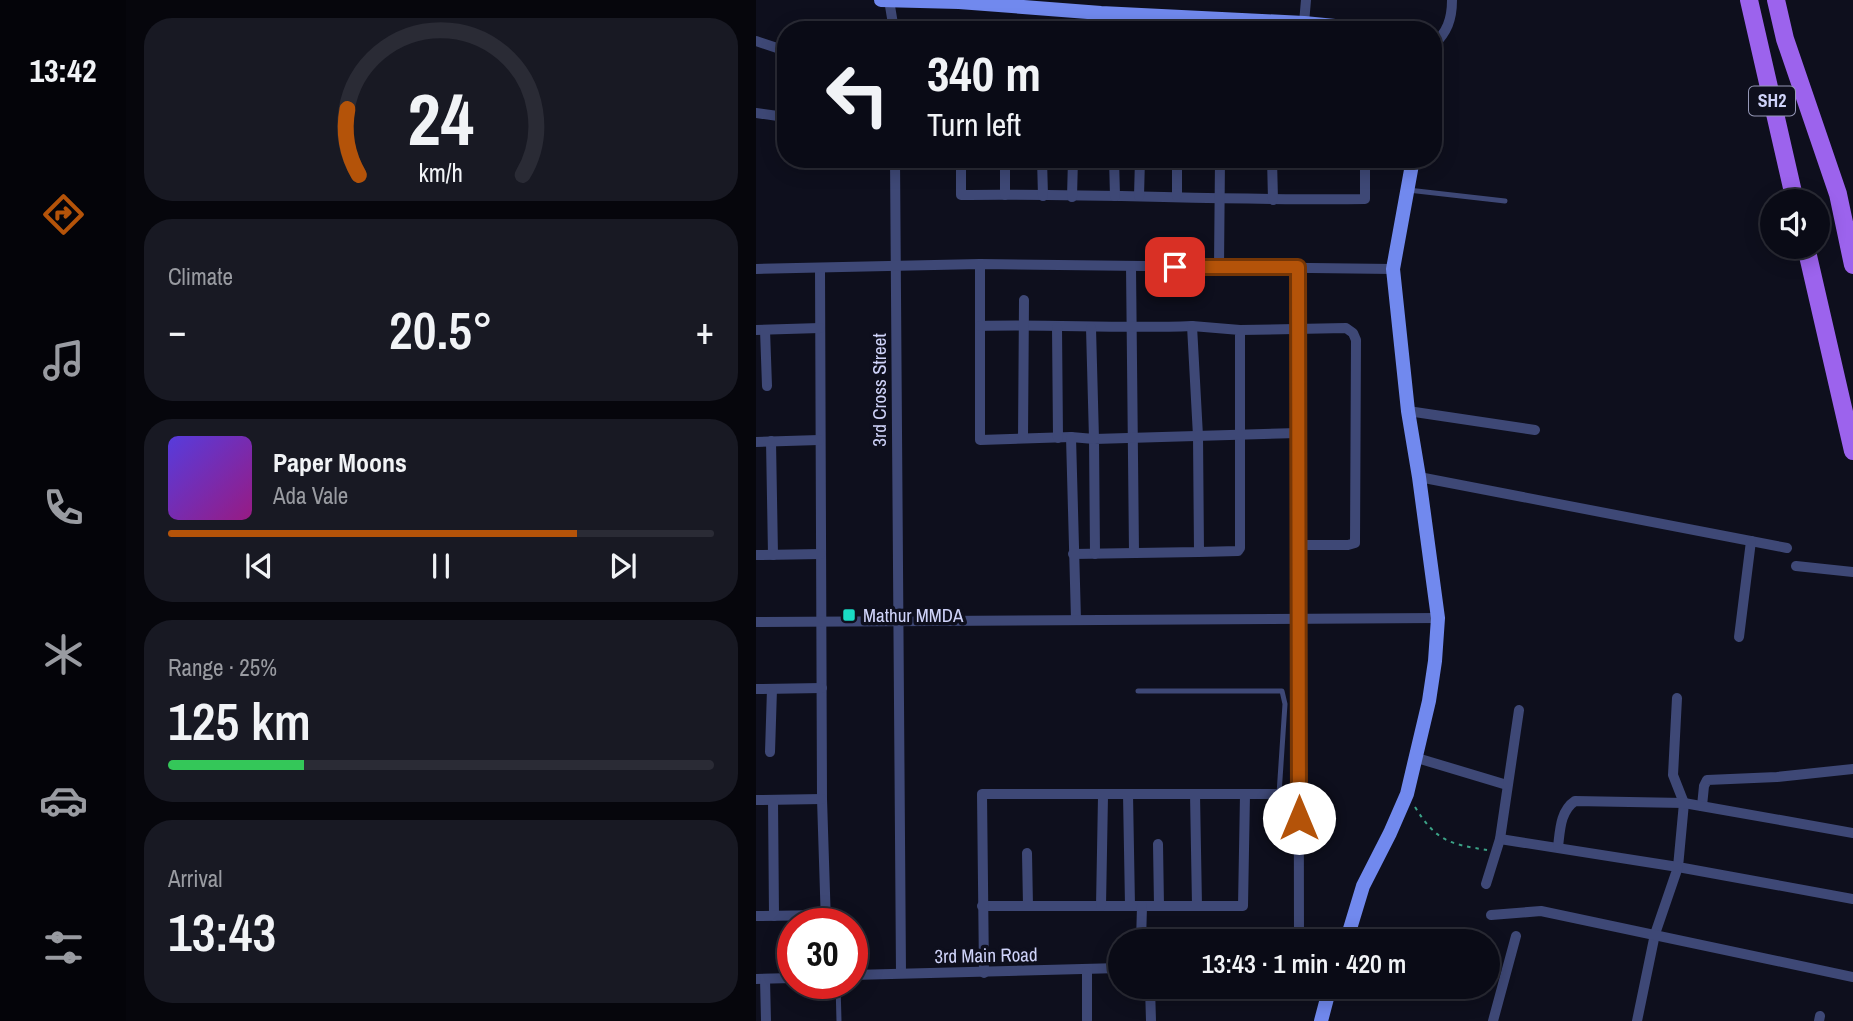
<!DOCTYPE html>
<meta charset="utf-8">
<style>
body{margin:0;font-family:"Archivo Narrow",sans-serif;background:#181923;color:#f1f3f6;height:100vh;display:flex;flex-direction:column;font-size:26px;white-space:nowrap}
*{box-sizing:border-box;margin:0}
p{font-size:23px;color:#999ba1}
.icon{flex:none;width:38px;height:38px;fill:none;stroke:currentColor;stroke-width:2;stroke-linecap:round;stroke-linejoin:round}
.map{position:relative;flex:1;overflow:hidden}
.side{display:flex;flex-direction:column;gap:18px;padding:18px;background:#06060c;width:630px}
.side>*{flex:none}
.hud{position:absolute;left:21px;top:21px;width:665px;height:147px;border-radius:28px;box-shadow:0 4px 18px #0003,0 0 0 2px #2a2b35;background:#0a0b16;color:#f1f3f6;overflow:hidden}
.tools{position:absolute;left:1004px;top:189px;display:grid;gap:14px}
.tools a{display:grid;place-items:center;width:70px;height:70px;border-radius:50%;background:#0a0b16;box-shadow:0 4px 18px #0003,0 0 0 2px #2a2b35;font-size:35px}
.speed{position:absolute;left:21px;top:908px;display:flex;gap:14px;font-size:35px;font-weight:700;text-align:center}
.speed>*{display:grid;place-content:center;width:91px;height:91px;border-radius:50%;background:#0a0b16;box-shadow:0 4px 18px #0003,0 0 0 2px #2a2b35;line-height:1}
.speed .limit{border:10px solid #d22;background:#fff;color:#111}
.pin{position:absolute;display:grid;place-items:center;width:60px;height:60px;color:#fff;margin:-30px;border-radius:14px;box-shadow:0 4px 10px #0006}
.me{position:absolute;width:77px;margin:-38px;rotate:0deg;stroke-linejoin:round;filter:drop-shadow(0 0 5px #0008)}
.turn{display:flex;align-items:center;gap:24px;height:147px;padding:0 35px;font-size:32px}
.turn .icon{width:91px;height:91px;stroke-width:2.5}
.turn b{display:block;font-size:49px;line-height:60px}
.big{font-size:52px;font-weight:600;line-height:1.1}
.side .tile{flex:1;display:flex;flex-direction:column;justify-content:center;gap:10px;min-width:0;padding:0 24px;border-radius:28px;background:#181923}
.side .dial{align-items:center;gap:0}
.dial svg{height:182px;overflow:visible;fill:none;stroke:#2a2b35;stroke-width:7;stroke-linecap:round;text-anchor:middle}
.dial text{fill:#f1f3f6;stroke:none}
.song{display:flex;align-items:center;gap:21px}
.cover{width:84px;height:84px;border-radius:10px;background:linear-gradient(135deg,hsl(250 70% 55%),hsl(310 70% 35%))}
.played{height:7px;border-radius:4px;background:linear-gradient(90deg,#b45309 75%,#2a2b35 75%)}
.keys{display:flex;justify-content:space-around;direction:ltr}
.heat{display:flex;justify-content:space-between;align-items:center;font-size:38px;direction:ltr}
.charge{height:10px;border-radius:5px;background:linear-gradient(90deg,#34c759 25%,#2a2b35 0)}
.trip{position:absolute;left:352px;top:929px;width:392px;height:70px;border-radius:35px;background:#0a0b16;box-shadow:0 4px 18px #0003,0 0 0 2px #2a2b35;font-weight:600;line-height:70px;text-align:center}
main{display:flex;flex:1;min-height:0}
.menu{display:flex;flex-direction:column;width:126px;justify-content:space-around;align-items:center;background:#040409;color:#999ba1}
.menu .icon{width:49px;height:49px}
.menu .selected{color:#b45309}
.menu b{font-size:32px;color:#f1f3f6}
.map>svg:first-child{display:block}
</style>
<main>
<nav class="menu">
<b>13:42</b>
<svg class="icon selected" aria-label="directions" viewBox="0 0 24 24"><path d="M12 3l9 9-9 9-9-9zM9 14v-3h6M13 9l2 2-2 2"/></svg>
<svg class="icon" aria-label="music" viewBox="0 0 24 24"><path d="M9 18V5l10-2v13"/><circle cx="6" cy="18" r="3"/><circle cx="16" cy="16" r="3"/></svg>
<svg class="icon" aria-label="phone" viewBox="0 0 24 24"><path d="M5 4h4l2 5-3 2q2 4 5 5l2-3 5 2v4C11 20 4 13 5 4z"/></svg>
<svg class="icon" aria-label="climate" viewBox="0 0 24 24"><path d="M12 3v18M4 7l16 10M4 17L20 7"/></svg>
<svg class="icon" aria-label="car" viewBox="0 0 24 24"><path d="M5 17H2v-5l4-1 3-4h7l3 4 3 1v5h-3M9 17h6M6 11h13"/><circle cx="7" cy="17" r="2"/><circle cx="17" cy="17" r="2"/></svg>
<svg class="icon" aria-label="filters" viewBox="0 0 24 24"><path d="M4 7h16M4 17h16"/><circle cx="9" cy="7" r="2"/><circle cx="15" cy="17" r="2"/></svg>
</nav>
<section class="side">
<div class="tile dial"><svg viewBox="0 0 100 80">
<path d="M14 69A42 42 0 1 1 86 69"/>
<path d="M14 69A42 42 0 0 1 9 40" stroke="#b45309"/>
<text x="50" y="56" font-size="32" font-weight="700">24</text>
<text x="50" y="72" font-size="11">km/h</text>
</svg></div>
<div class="tile"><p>Climate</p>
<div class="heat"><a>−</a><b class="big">20.5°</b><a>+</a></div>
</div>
<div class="tile">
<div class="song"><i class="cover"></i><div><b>Paper Moons</b><p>Ada Vale</p></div></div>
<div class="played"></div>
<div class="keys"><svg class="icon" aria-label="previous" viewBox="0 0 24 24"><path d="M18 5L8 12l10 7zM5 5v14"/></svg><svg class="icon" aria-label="pause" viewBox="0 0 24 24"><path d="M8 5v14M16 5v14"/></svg><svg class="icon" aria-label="next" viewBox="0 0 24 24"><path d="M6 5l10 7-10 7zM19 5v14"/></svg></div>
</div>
<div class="tile"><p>Range · 25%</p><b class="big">125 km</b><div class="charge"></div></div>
<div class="tile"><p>Arrival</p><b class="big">13:43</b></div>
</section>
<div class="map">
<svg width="1097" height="1021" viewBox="0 0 1097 1021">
<rect width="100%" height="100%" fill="#0e0f1d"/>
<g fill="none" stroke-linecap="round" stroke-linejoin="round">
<path stroke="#3ba286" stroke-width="2" stroke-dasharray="3.5 5" stroke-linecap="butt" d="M659,807C680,841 693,844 731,850"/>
<g stroke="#3e4876" stroke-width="5">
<polyline points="652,190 749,201"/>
<polyline points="382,691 526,691 529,704 523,794"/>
<polyline points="82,984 83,1021"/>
</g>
<g stroke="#3e4876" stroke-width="10">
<polyline points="133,0 138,30"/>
<polyline points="548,23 550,0"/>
<polyline points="0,41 30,51"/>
<path d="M677,46C691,32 696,20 696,0"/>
<polyline points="0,113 29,117 30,111"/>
<polyline points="139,159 145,973"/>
<path d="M205,159V195C340,193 475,201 609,199V159"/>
<polyline points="286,159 287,196"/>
<polyline points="358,159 359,196"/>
<polyline points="421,159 421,196"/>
<polyline points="516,159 517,200"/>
<polyline points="249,195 249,159"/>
<polyline points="383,196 384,159"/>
<polyline points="316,197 317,159"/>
<polyline points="224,264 224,440 315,437"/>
<polyline points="375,266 378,553"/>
<polyline points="463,267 464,159"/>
<polyline points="542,267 543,942"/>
<polyline points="64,268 66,799 70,924"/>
<polyline points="0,269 224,264 637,269"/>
<path d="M224,326C295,324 365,329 436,326"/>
<polyline points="301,327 302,438"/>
<polyline points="0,330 64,328"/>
<polyline points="9,330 11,386"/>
<polyline points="484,330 590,328 597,333 600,340 599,543 592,545 543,545"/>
<polyline points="652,411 779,430"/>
<polyline points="267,438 268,300"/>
<polyline points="15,441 17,555"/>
<polyline points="0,442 63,440"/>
<polyline points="663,477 1031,548"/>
<polyline points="317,554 443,552 442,436 436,326 484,330 484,548 482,551 443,552"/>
<polyline points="339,554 338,439 542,433"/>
<polyline points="0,555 65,554"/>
<polyline points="1040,566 1097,572"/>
<polyline points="320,620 315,437 338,439 335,328"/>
<polyline points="0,622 682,618"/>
<polyline points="983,637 995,541"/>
<polyline points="0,689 66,688"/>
<polyline points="921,698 917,775 928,803 922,867 1097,899"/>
<polyline points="14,752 16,689"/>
<polyline points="661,758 751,785"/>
<polyline points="372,794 374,906"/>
<polyline points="439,794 441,906"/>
<polyline points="0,800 66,799"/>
<polyline points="17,800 18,916"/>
<polyline points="946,806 948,786 951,780 1021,777 1097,769"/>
<polyline points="744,839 922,867 899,934 881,1021"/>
<polyline points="402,844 403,906"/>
<path d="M802,847C804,831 804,811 819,801L928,803L1097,833"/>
<polyline points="271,853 272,906"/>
<polyline points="730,884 744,839 763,710"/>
<polyline points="226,906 487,906 489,794"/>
<polyline points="345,906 347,796"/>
<polyline points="735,915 785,911 1097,977"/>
<polyline points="0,916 70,915"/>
<polyline points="385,942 386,906"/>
<polyline points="228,973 226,794 543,794"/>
<polyline points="96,975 364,968"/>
<polyline points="0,979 37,978"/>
<polyline points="9,979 10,1021"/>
<polyline points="394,987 395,1021"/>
<polyline points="331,1021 331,971"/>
<polyline points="737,1021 760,936"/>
<polyline points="1063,1021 1064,1016"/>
</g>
<g stroke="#7189ee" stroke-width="14">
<polyline points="125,0 203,2 345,13 548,23 620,30"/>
<polyline points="590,942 607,886 634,833 651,794 673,701 679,661 682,618 663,477 652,411 637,269 657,159"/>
<polyline points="565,1021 574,987"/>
</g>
<g stroke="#9c63ed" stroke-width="18">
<polyline points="993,0 1039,201"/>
<polyline points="1020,0 1029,39 1082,194 1097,265"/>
<polyline points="1050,247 1097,451"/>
</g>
</g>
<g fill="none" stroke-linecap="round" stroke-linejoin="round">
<defs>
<polyline id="route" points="419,267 542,267 543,818"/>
</defs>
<use href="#route" stroke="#753606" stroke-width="18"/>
<use href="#route" stroke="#b45309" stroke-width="12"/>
</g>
<rect fill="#1adbc5" stroke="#0e0f1d" stroke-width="2.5" x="86" y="608" width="14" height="14" rx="3.5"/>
<g text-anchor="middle" stroke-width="7" stroke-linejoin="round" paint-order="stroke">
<rect fill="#0e0f1d" stroke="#9598b7" stroke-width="2" x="993" y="86.5" width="46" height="29" rx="5"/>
<g font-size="18" font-weight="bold" fill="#cfd3f9">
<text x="1016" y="107">SH2</text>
</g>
<g font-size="19" fill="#cfd3f9" stroke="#0e0f1d">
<text transform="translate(123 390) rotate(-90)" y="7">3rd Cross Street</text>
<text transform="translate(230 955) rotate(-1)" y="7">3rd Main Road</text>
</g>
<g font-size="19" fill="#cfd3f9" stroke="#0e0f1d" text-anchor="start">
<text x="107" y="622">Mathur MMDA</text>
</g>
</g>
</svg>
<div class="tools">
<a><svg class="icon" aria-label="sound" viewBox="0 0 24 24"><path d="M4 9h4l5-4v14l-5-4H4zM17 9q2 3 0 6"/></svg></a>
</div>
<div class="speed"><div class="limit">30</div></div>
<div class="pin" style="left:419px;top:267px;background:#d93025"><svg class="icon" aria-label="arrive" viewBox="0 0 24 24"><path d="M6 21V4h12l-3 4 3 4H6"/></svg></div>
<svg class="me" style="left:543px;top:818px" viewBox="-20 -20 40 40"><circle r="19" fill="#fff"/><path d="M0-13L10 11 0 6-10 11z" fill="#b45309"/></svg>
<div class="trip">13:43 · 1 min · 420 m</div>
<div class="hud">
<div class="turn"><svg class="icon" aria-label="left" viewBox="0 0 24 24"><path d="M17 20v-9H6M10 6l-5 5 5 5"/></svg><div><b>340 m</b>Turn left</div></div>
</div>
</div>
</main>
